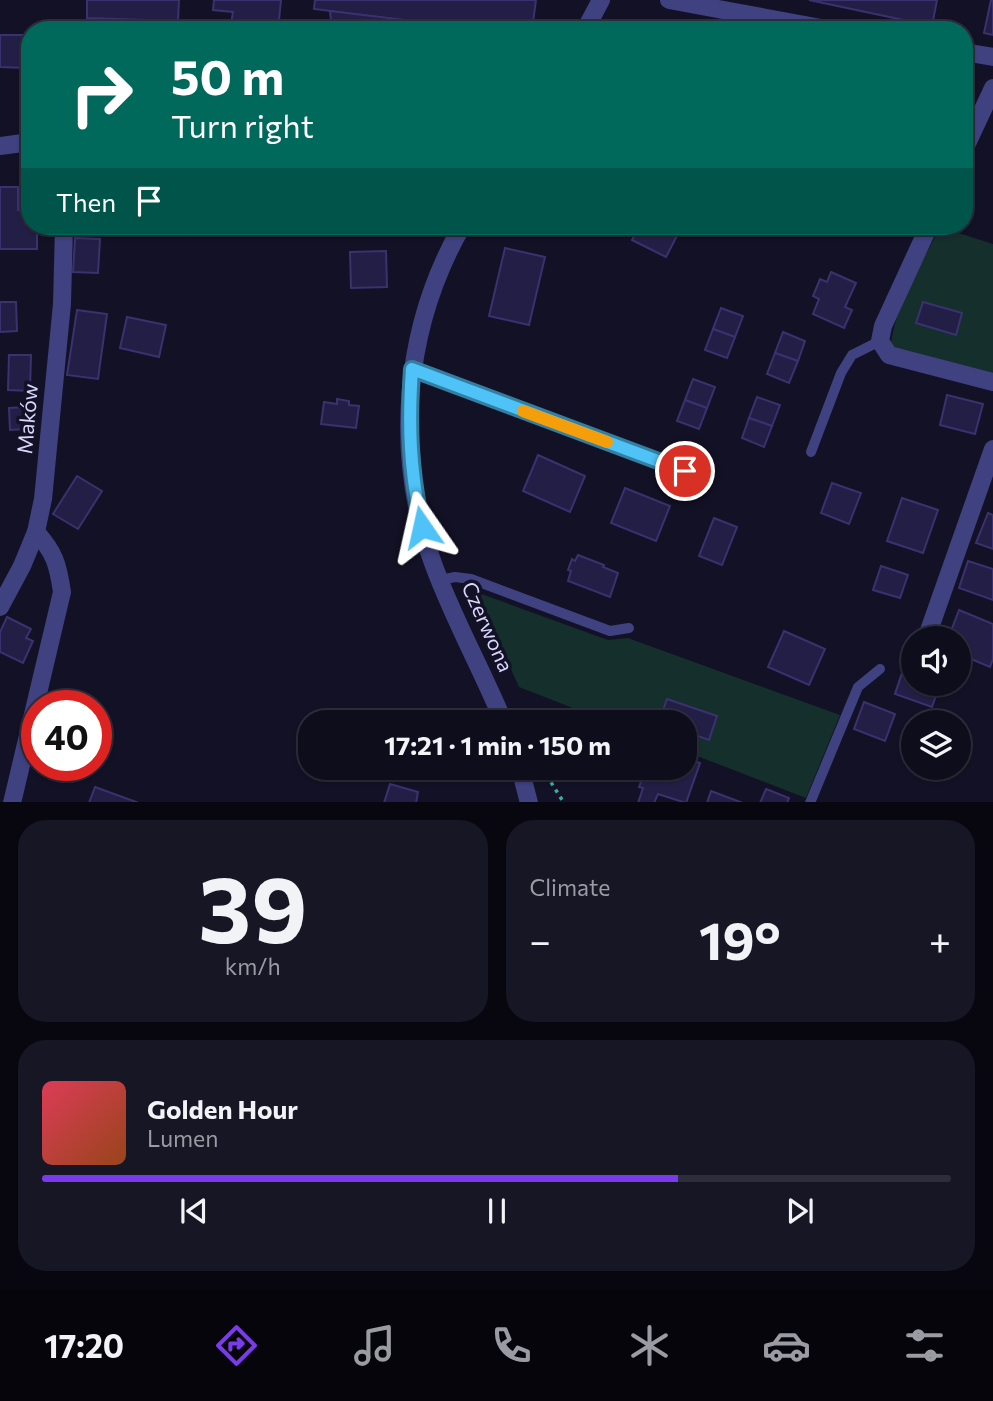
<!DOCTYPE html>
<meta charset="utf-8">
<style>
body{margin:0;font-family:Commissioner,sans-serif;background:#171625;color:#f1f3f6;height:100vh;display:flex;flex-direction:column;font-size:26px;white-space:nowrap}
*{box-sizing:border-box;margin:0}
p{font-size:23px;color:#9b9ca3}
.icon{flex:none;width:38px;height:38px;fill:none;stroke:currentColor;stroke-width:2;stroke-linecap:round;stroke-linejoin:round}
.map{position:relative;height:802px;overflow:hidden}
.details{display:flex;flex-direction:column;gap:18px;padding:18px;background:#08070f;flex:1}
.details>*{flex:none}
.guide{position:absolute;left:21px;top:21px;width:952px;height:214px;border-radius:28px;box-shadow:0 2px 5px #0004,0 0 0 2px #2e2d3b;background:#00695c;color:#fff;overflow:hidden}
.fabs{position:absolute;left:901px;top:626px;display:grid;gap:14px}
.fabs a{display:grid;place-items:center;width:70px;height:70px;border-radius:50%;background:#0e0d1c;box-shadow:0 2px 5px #0004,0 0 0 2px #2e2d3b;font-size:35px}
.speed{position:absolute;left:21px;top:690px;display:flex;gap:14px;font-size:35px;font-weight:700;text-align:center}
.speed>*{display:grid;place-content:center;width:91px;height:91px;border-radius:50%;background:#0e0d1c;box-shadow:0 2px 5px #0004,0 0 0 2px #2e2d3b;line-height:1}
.speed .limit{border:10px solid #d22;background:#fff;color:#111}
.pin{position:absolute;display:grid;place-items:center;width:60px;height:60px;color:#fff;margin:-30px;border:4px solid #fff;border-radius:50%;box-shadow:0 2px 7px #0007}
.me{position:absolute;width:77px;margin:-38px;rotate:349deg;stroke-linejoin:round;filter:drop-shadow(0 0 5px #0008)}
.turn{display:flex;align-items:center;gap:24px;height:147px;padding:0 35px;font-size:32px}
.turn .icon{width:91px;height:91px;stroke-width:2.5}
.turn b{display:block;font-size:49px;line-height:60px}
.then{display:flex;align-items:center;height:66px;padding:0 35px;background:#0003;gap:14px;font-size:26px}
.big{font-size:52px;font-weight:700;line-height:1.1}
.details .tile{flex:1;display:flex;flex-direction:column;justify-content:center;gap:10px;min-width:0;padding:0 24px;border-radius:28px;background:#171625}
.details .dial{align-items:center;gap:0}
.dial b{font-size:91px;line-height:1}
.song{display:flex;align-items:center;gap:21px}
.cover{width:84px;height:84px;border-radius:10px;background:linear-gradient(135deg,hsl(350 70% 55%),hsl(20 70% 35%))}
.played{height:7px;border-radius:4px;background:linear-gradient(90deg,#7c3aed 70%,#2e2d3b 70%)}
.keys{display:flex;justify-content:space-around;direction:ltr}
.heat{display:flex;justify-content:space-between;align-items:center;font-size:38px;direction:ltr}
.details .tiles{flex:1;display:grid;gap:18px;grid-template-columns:1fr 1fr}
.tile:last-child{grid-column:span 2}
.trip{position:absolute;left:298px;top:710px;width:399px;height:70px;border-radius:28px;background:#0e0d1c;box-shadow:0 2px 5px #0004,0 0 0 2px #2e2d3b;font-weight:700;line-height:70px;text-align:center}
.tabs{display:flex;height:112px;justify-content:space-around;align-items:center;background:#06050b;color:#9b9ca3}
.tabs .icon{width:49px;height:49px}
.tabs .on{color:#7c3aed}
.tabs b{font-size:32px;color:#f1f3f6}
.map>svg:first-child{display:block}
</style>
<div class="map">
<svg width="993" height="803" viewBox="0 0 993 803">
<rect width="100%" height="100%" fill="#131125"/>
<g fill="#142f2c">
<path d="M940,227L993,244V373L891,347C892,312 924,260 940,227Z"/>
<polygon points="476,592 608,640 628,638 840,715 806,798 684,751 684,723 611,723 519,687"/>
</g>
<g fill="#231e45" stroke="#3a326f" stroke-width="2">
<polygon points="87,0 179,0 178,21 87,18"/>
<polygon points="214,0 281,0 278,30 230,30 233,12 213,10"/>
<polygon points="315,0 536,0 532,30 481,30 314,9"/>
<polygon points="809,0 937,0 932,26"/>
<polygon points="991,0 993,0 993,35 984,33"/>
<polygon points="330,11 422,22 421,30 332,30"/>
<polygon points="0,35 26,35 26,68 0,67"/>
<polygon points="0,187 18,187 18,210 26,210 26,225 37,226 37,249 0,249"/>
<polygon points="162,226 192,226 190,236 161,230"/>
<polygon points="639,226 682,226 666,257 632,240"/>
<polygon points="75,238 100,239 98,273 73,272"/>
<polygon points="505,248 545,257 529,325 489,316"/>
<polygon points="386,251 387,287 351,288 350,252"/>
<polygon points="831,272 856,283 845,307 852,310 844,328 813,314 819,299 813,296 820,279 827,282"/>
<polygon points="0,302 16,302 17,331 0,332"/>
<polygon points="923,302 962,313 956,335 916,323"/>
<polygon points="721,308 743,316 735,337 713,329"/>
<polygon points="77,310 107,314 98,379 67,375"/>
<polygon points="127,317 166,325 159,357 120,348"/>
<polygon points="713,329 735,337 727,358 705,350"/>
<polygon points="783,332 805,341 798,361 775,353"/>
<polygon points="775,353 798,361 789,383 767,374"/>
<polygon points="9,355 31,355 30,391 8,390"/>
<polygon points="693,379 715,387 707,408 685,400"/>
<polygon points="947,395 983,404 975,434 940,425"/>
<polygon points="757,397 780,405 772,426 749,418"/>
<polygon points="337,399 349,401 349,405 359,406 356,428 321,424 324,402 337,404"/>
<polygon points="685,400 707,408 699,429 677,421"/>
<polygon points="26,407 27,429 10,430 9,408"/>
<polygon points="749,418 772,426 764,447 742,438"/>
<polygon points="538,455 585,476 570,512 523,491"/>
<polygon points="77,476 102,491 78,529 53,514"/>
<polygon points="832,483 861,493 849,524 821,513"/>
<polygon points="625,488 670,506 656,541 611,523"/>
<polygon points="902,498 938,510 923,553 887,541"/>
<polygon points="988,513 993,515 993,549 976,543"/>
<polygon points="714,518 737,527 722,565 699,556"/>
<polygon points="578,555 604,565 603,567 618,573 610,597 568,581 571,571 568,570 572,559 575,561"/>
<polygon points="968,561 993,569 993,600 959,588"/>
<polygon points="881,566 908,575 900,598 873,590"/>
<polygon points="959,610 993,624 993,659 990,667 959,654 959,639 948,639"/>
<polygon points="7,617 31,629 26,638 33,641 23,663 0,652 0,632"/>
<polygon points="784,631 825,649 809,685 768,667"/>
<polygon points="907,658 914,660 914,684 940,684 932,707 895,694"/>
<polygon points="667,699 717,716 709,740 684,731 684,723 659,722"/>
<polygon points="864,702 895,714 885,741 854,729"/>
<polygon points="684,757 700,763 686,803 658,794 654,803 638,803 643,788 639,787 646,768 684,768"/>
<polygon points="605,768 620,768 616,780 603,776"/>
<polygon points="390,784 418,792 416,803 384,803"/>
<polygon points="95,787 139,803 89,803"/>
<polygon points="766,789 789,798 787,803 760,803"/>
<polygon points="711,791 743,803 707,803"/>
</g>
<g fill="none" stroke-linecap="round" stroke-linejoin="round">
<polyline stroke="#38b0a1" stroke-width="3.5" stroke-dasharray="3.5 5" stroke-linecap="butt" points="542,768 564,803"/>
<g stroke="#3f4181" stroke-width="10">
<polyline points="727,30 736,13"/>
<polyline points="412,369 693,474"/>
<polyline points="811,452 841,373 852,355 880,341"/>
<polyline points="440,580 455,577 471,579 610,631 629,628"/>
<polyline points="810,803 858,687 880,669"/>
</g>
<g stroke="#3f4181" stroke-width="18">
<polyline points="669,0 832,30"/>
<polyline points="964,52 993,57"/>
<polyline points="0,146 30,142"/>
<polyline points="964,150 993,88"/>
<polyline points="929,226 883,326 880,341 889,355 993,382"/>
<polyline points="0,607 22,566 36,532 43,499 62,304 64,226"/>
<polyline points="926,639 993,449"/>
<path d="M12,803L62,592C58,565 55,553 36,532"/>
</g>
<g stroke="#3f4181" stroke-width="18">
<polyline points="585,30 601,0"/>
<path d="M462,226C403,329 393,455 434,566C454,620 482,670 504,723"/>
<polyline points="520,768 529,803"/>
</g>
</g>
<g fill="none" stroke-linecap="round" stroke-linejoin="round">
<defs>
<path id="route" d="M422,527C410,471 408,427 412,369L685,471"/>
</defs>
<use href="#route" stroke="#337fa1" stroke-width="18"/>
<use href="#route" stroke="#4fc3f7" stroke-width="12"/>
<polyline stroke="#f59e0b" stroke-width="12" points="523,411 607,442"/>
</g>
<g text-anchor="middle" stroke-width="7" stroke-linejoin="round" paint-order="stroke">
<g font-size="21" fill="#d9d7fc" stroke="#131125">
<text transform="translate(28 419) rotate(-85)" y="7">Maków</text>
<text transform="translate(487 627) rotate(66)" y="7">Czerwona</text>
</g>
</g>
</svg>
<div class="fabs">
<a><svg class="icon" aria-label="sound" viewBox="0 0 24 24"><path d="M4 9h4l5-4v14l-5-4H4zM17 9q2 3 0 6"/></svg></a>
<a><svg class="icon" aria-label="layers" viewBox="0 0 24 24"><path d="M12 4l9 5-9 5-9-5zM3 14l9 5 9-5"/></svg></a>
</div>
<div class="speed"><div class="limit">40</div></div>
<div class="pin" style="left:685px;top:471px;background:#d93025"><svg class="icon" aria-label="arrive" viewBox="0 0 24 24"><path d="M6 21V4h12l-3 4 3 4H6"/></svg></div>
<svg class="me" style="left:422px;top:527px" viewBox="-20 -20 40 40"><path d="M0-17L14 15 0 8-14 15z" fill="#4fc3f7" stroke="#fff" stroke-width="4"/></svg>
<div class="trip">17:21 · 1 min · 150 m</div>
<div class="guide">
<div class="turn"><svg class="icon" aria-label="right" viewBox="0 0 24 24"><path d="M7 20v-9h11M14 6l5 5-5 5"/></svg><div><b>50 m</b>Turn right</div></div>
<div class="then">Then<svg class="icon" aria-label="arrive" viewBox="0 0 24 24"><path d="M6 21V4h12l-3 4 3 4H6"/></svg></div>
</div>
</div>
<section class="details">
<div class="tiles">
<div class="tile dial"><b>39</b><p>km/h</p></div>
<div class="tile"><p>Climate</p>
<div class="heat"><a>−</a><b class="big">19°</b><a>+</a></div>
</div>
<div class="tile">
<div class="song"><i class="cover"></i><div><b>Golden Hour</b><p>Lumen</p></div></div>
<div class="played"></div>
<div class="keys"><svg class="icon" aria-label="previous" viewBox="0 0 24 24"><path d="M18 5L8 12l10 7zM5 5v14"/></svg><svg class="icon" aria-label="pause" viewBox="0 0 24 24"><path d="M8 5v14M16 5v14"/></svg><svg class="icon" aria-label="next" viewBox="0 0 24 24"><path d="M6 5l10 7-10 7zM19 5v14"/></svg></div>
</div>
</div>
</section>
<nav class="tabs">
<b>17:20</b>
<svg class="icon on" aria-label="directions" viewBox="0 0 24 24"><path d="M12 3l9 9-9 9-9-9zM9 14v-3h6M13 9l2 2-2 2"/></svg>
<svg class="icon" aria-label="music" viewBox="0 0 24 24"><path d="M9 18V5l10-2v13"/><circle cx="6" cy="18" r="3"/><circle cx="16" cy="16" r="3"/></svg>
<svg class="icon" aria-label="phone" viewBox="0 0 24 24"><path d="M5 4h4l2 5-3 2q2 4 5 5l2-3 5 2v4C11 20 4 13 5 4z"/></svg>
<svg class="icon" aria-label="climate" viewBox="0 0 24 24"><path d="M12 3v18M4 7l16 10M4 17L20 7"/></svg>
<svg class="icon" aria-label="car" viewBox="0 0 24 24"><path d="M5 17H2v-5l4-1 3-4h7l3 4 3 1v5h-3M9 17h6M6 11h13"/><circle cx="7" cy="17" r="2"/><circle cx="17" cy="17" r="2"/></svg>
<svg class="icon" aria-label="filters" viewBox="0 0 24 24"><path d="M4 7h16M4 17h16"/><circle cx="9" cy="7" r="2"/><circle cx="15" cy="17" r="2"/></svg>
</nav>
